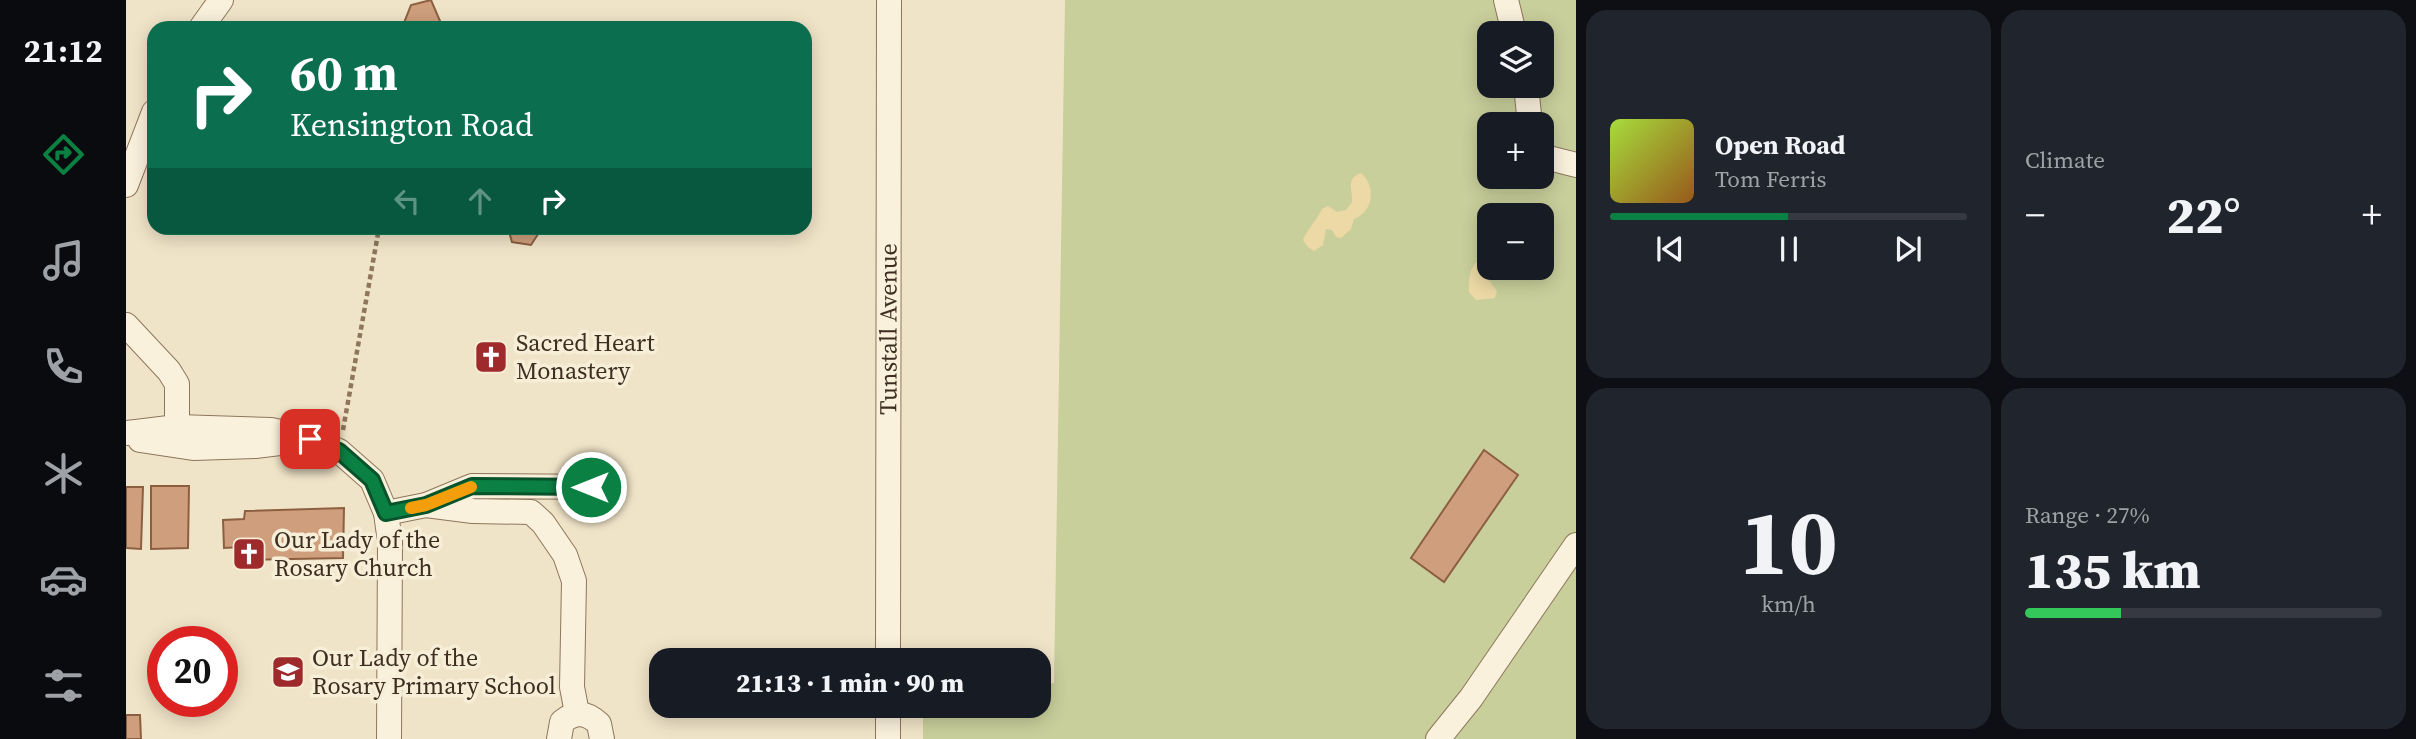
<!DOCTYPE html>
<meta charset="utf-8">
<style>
body{margin:0;font-family:"Source Serif 4",serif;background:#20242c;color:#f1f3f6;height:100vh;display:flex;flex-direction:column;font-size:26px;white-space:nowrap}
*{box-sizing:border-box;margin:0}
p{font-size:23px;color:#9ea1a6}
.icon{flex:none;width:38px;height:38px;fill:none;stroke:currentColor;stroke-width:2;stroke-linecap:round;stroke-linejoin:round}
.map{position:relative;flex:1;overflow:hidden}
.drawer{display:flex;flex-direction:column;gap:10px;padding:10px;background:#0d0f14;width:840px}
.drawer>*{flex:none}
.banner{position:absolute;left:21px;top:21px;width:665px;height:214px;border-radius:21px;box-shadow:0 4px 18px #0003;background:#0b6e4f;color:#fff;overflow:hidden}
.tools{position:absolute;left:1351px;top:21px;display:grid;gap:14px}
.tools a{display:grid;place-items:center;width:77px;height:77px;border-radius:14px;background:#171b24;box-shadow:0 4px 18px #0003;font-size:35px}
.speed{position:absolute;left:21px;top:626px;display:flex;gap:14px;font-size:35px;font-weight:700;text-align:center}
.speed>*{display:grid;place-content:center;width:91px;height:91px;border-radius:50%;background:#171b24;box-shadow:0 4px 18px #0003;line-height:1}
.speed .limit{border:10px solid #d22;background:#fff;color:#111}
.pin{position:absolute;display:grid;place-items:center;width:60px;height:60px;color:#fff;margin:-30px;border-radius:14px;box-shadow:0 4px 10px #0006}
.me{position:absolute;width:77px;margin:-38px;rotate:270deg;stroke-linejoin:round;filter:drop-shadow(0 0 5px #0008)}
.turn{display:flex;align-items:center;gap:24px;height:147px;padding:0 28px;font-size:32px}
.turn .icon{width:91px;height:91px;stroke-width:2.5}
.turn b{display:block;font-size:49px;line-height:60px}
.lanes{display:flex;align-items:center;height:66px;padding:0 28px;background:#0003;justify-content:center;gap:35px;direction:ltr}
.lanes .off{opacity:.35}
.big{font-size:52px;font-weight:800;line-height:1.1}
.drawer .tile{flex:1;display:flex;flex-direction:column;justify-content:center;gap:10px;min-width:0;padding:0 24px;border-radius:21px;background:#20242c}
.drawer .dial{align-items:center;gap:0}
.dial b{font-size:91px;line-height:1}
.song{display:flex;align-items:center;gap:21px}
.cover{width:84px;height:84px;border-radius:10px;background:linear-gradient(135deg,hsl(80 70% 55%),hsl(30 70% 35%))}
.played{height:7px;border-radius:4px;background:linear-gradient(90deg,#0b8043 50%,#363941 50%)}
.keys{display:flex;justify-content:space-around;direction:ltr}
.heat{display:flex;justify-content:space-between;align-items:center;font-size:38px;direction:ltr}
.charge{height:10px;border-radius:5px;background:linear-gradient(90deg,#34c759 27%,#363941 0)}
.drawer .tiles{flex:1;display:grid;gap:10px;grid-template-columns:repeat(2,1fr)}
.trip{position:absolute;left:523px;top:648px;width:402px;height:70px;border-radius:21px;background:#171b24;box-shadow:0 4px 18px #0003;font-weight:800;line-height:70px;text-align:center}
main{display:flex;flex:1;min-height:0}
.tabs{display:flex;flex-direction:column;width:126px;justify-content:space-around;align-items:center;background:#090b0e;color:#9ea1a6}
.tabs .icon{width:49px;height:49px}
.tabs .current{color:#0b8043}
.tabs b{font-size:32px;color:#f1f3f6}
.map>svg:first-child{display:block}
</style>
<main>
<nav class="tabs">
<b>21:12</b>
<svg class="icon current" aria-label="directions" viewBox="0 0 24 24"><path d="M12 3l9 9-9 9-9-9zM9 14v-3h6M13 9l2 2-2 2"/></svg>
<svg class="icon" aria-label="music" viewBox="0 0 24 24"><path d="M9 18V5l10-2v13"/><circle cx="6" cy="18" r="3"/><circle cx="16" cy="16" r="3"/></svg>
<svg class="icon" aria-label="phone" viewBox="0 0 24 24"><path d="M5 4h4l2 5-3 2q2 4 5 5l2-3 5 2v4C11 20 4 13 5 4z"/></svg>
<svg class="icon" aria-label="climate" viewBox="0 0 24 24"><path d="M12 3v18M4 7l16 10M4 17L20 7"/></svg>
<svg class="icon" aria-label="car" viewBox="0 0 24 24"><path d="M5 17H2v-5l4-1 3-4h7l3 4 3 1v5h-3M9 17h6M6 11h13"/><circle cx="7" cy="17" r="2"/><circle cx="17" cy="17" r="2"/></svg>
<svg class="icon" aria-label="filters" viewBox="0 0 24 24"><path d="M4 7h16M4 17h16"/><circle cx="9" cy="7" r="2"/><circle cx="15" cy="17" r="2"/></svg>
</nav>
<div class="map">
<svg width="1450" height="739" viewBox="0 0 1450 739">
<rect width="100%" height="100%" fill="#f0e4c8"/>
<path fill="#c9cf9b" fill-rule="evenodd" d="M939,0H1450V739H797V705H914V684L928,683ZM1363,33H1416V86H1363ZM1363,124H1416V177H1363ZM1363,215H1416V268H1363Z"/>
<g fill="#ecd9a5">
<path d="M1235,173C1251,187 1247,212 1228,219L1225,229L1215,238L1210,237L1206,230L1200,229L1197,245L1188,251L1182,247L1177,240C1180,231 1191,220 1196,209L1202,206L1211,212L1220,210L1226,202C1227,189 1219,179 1235,173Z"/>
<path d="M1363,256V268H1378L1377,275L1374,277L1366,272L1362,279L1371,291L1369,298L1350,300L1343,292C1342,276 1345,259 1363,256Z"/>
</g>
<g fill="#cf9f7d" stroke="#8d5f41" stroke-width="2">
<polygon points="305,0 317,28 276,28 285,5"/>
<polygon points="382,228 445,228 445,232 416,228 405,245 386,242"/>
<polygon points="1358,450 1392,475 1318,582 1285,558"/>
<polygon points="25,486 63,486 62,548 25,549"/>
<polygon points="0,487 17,487 15,549 0,548"/>
<polygon points="218,508 217,558 119,560 117,547 98,548 97,520 118,519 119,511"/>
<polygon points="0,715 14,715 15,739 0,739"/>
</g>
<g fill="none" stroke-linecap="round" stroke-linejoin="round">
<defs>
<g id="minor">
<polyline points="1380,0 1388,33"/>
<polyline points="75,28 95,0"/>
<polyline points="1400,86 1404,124"/>
<polyline points="1416,154 1419,157 1450,165"/>
<polyline points="0,185 28,112"/>
<polyline points="0,325 43,371 51,384 51,427"/>
<polyline points="0,433 51,427 145,430 184,439 213,451 246,480 260,513 264,542 263,739"/>
<polyline points="14,440 67,448 129,446 162,442"/>
<polyline points="300,505 347,511 405,512 417,523 439,555 448,581 446,687 451,713"/>
<polyline points="260,513 300,505 346,486 479,487"/>
<path id="s1" d="M762,660L763,0"/>
<polyline points="762,705 762,739"/>
<path d="M433,739L436,722C449,711 461,712 473,724L476,739"/>
<polyline points="1312,739 1345,698 1450,545"/>
</g>
</defs>
<use href="#minor" stroke="#8d765c" stroke-width="26"/>
<polyline stroke="#8d765c" stroke-width="4.5" stroke-dasharray="5 3.5" stroke-linecap="butt" points="217,430 253,228"/>
<use href="#minor" stroke="#faf1dc" stroke-width="24"/>
</g>
<g fill="none" stroke-linecap="round" stroke-linejoin="round">
<defs>
<polyline id="route" points="184,439 213,451 246,480 260,513 300,505 346,486 465,487"/>
</defs>
<use href="#route" stroke="#07532c" stroke-width="18"/>
<use href="#route" stroke="#0b8043" stroke-width="12"/>
<polyline stroke="#f59e0b" stroke-width="12" points="285,508 300,505 345,487"/>
</g>
<defs>
<symbol id="church-square" viewBox="-11 -11 22 22"><rect x="-9" y="-9" width="18" height="18" rx="4" fill="#9e2a2b" stroke="#f7eed8"/><path d="M-1.2-6h2.4v3.5h3.3v2.4h-3.3V6h-2.4V-.1h-3.3v-2.4h3.3Z" fill="#fff"/></symbol>
<symbol id="school-square" viewBox="-11 -11 22 22"><rect x="-9" y="-9" width="18" height="18" rx="4" fill="#9e2a2b" stroke="#f7eed8"/><path d="M0-5L7-2L0 1L-7-2ZM-4 1L0 2.5L4 1V4Q0 6-4 4Z" fill="#fff"/></symbol>
</defs>
<g fill-rule="evenodd">
<use href="#church-square" x="346" y="338" width="38" height="38"/>
<use href="#church-square" x="104" y="535" width="38" height="38"/>
<use href="#school-square" x="143" y="653" width="38" height="38"/>
</g>
<g text-anchor="middle" stroke-width="7" stroke-linejoin="round" paint-order="stroke">
<g font-size="24" fill="#3d2e20" stroke="#f7eed8">
<text dy="8" stroke="none"><textPath href="#s1" startOffset="331">Tunstall Avenue</textPath></text>
</g>
<g font-size="24" fill="#3d2e20" stroke="#f7eed8" text-anchor="start">
<text x="390" y="351">Sacred Heart<tspan x="390" dy="28">Monastery</tspan></text>
<text x="148" y="548">Our Lady of the<tspan x="148" dy="28">Rosary Church</tspan></text>
<text x="186" y="666">Our Lady of the<tspan x="186" dy="28">Rosary Primary School</tspan></text>
</g>
</g>
</svg>
<div class="tools">
<a><svg class="icon" aria-label="layers" viewBox="0 0 24 24"><path d="M12 4l9 5-9 5-9-5zM3 14l9 5 9-5"/></svg></a>
<a>+</a>
<a>−</a>
</div>
<div class="speed"><div class="limit">20</div></div>
<div class="pin" style="left:184px;top:439px;background:#d93025"><svg class="icon" aria-label="arrive" viewBox="0 0 24 24"><path d="M6 21V4h12l-3 4 3 4H6"/></svg></div>
<svg class="me" style="left:465px;top:487px" viewBox="-20 -20 40 40"><circle r="17" fill="#0b8043" stroke="#fff" stroke-width="3"/><path d="M0-11L8 9 0 5-8 9z" fill="#fff"/></svg>
<div class="trip">21:13 · 1 min · 90 m</div>
<div class="banner">
<div class="turn"><svg class="icon" aria-label="right" viewBox="0 0 24 24"><path d="M7 20v-9h11M14 6l5 5-5 5"/></svg><div><b>60 m</b>Kensington Road</div></div>
<div class="lanes"><svg class="icon off" aria-label="left" viewBox="0 0 24 24"><path d="M17 20v-9H6M10 6l-5 5 5 5"/></svg><svg class="icon off" aria-label="ahead" viewBox="0 0 24 24"><path d="M12 20V5M6 11l6-6 6 6"/></svg><svg class="icon" aria-label="right" viewBox="0 0 24 24"><path d="M7 20v-9h11M14 6l5 5-5 5"/></svg></div>
</div>
</div>
<section class="drawer">
<div class="tiles">
<div class="tile">
<div class="song"><i class="cover"></i><div><b>Open Road</b><p>Tom Ferris</p></div></div>
<div class="played"></div>
<div class="keys"><svg class="icon" aria-label="previous" viewBox="0 0 24 24"><path d="M18 5L8 12l10 7zM5 5v14"/></svg><svg class="icon" aria-label="pause" viewBox="0 0 24 24"><path d="M8 5v14M16 5v14"/></svg><svg class="icon" aria-label="next" viewBox="0 0 24 24"><path d="M6 5l10 7-10 7zM19 5v14"/></svg></div>
</div>
<div class="tile"><p>Climate</p>
<div class="heat"><a>−</a><b class="big">22°</b><a>+</a></div>
</div>
<div class="tile dial"><b>10</b><p>km/h</p></div>
<div class="tile"><p>Range · 27%</p><b class="big">135 km</b><div class="charge"></div></div>
</div>
</section>
</main>
